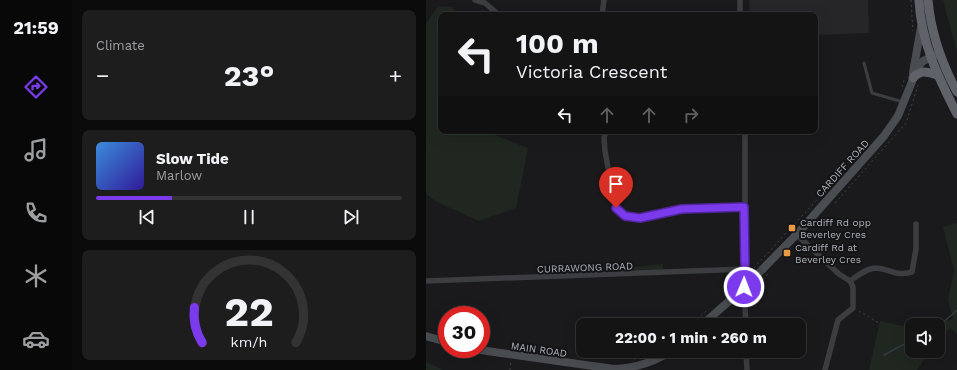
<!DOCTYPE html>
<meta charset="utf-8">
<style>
body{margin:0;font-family:"Work Sans",sans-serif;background:#1d1d1e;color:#f1f3f6;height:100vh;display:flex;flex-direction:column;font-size:15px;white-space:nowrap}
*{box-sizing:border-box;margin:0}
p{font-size:13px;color:#9d9ea0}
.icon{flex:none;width:22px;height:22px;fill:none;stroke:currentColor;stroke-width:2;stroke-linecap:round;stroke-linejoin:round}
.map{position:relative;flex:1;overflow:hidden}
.drawer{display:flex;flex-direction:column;gap:10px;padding:10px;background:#0b0b0c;width:354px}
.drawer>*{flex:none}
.guide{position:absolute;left:12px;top:12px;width:380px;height:122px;border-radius:8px;box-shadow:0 4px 16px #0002,0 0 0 1px #333334;background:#141415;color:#f1f3f6;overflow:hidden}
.tools{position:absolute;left:479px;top:318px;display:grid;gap:8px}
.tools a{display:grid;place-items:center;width:40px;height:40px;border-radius:8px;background:#141415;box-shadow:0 4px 16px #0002,0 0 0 1px #333334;font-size:20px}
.speed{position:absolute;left:12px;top:306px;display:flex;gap:8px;font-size:20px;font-weight:700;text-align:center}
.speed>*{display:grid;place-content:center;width:52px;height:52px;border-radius:50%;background:#141415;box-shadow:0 4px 16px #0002,0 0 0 1px #333334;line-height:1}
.speed .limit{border:6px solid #d22;background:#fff;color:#111}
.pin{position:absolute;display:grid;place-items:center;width:34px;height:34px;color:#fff;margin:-41px -17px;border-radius:50% 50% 50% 0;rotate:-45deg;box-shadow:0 0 4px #0007}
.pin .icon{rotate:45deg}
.me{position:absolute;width:44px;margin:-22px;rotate:1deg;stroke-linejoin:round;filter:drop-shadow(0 0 3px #0008)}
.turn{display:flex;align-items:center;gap:14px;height:84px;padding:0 12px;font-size:18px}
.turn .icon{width:52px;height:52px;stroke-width:2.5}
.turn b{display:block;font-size:28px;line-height:34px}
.lanes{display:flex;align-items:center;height:38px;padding:0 12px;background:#0003;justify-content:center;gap:20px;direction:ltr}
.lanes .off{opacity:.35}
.big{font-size:30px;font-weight:700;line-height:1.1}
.drawer .tile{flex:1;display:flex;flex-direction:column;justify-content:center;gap:6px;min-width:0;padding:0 14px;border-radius:8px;background:#1d1d1e}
.drawer .dial{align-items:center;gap:0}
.dial svg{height:104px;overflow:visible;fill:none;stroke:#333334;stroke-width:7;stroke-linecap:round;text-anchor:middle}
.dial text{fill:#f1f3f6;stroke:none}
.song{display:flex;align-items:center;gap:12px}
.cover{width:48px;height:48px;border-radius:6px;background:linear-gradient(135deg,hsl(210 70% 55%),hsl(250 70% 35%))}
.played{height:4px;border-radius:2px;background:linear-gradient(90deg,#7c3aed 25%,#333334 25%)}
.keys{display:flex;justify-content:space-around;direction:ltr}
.heat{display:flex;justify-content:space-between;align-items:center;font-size:22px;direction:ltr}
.trip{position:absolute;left:150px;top:318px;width:230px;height:40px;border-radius:8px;background:#141415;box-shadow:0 4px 16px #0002,0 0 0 1px #333334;font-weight:700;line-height:40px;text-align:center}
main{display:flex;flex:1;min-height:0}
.menu{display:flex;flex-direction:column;width:72px;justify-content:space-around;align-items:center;background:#080808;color:#9d9ea0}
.menu .icon{width:28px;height:28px}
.menu .active{color:#7c3aed}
.menu b{font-size:18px;color:#f1f3f6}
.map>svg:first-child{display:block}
</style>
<main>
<nav class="menu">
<b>21:59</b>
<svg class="icon active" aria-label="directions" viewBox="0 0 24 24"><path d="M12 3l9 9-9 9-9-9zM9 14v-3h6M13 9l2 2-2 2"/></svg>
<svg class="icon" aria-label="music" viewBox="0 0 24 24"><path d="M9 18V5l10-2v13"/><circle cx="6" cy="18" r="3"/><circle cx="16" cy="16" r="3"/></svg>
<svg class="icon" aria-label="phone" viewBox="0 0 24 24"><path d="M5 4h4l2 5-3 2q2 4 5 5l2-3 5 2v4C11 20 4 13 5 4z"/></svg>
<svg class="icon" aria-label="climate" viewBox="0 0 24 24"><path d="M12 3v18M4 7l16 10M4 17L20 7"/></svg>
<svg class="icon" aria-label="car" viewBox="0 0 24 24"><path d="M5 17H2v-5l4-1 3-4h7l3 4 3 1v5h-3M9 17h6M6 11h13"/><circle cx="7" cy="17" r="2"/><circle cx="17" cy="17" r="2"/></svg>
</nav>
<section class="drawer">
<div class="tile"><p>Climate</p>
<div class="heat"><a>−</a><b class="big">23°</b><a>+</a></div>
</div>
<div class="tile">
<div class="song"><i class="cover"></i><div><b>Slow Tide</b><p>Marlow</p></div></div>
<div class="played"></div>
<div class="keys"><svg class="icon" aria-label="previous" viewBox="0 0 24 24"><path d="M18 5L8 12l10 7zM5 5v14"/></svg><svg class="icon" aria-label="pause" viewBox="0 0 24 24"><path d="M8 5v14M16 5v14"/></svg><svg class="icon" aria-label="next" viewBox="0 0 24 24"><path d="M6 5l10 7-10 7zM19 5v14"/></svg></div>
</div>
<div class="tile dial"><svg viewBox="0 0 100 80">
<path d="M14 69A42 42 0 1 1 86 69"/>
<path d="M14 69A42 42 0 0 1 8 42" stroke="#7c3aed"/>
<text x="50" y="56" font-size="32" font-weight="700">22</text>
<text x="50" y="72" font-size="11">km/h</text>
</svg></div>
</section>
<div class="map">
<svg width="531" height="370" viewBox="0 0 531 370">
<rect width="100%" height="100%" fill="#1a1a1c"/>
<polygon fill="#262629" points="323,0 442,0 443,33 389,35 389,15 324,15"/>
<g fill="#202720">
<polygon points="517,0 531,0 531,52"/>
<polygon points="12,6 27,7 29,15 15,15 15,131 58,131 102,148 90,208 53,221 11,202 0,194 0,24"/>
<polygon points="531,223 531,334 524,328 512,341 511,325 527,319 522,299 528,271 517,227"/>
<polygon points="237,264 237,272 208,273 208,267"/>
<polygon points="454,321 486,328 486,351 504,351 491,370 443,370"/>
<polygon points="0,362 17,370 0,370"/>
</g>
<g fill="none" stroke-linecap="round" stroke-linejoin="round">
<g stroke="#303b40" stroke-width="1.5">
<polyline points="512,327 531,310"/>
<polyline points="458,355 486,340"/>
</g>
<g stroke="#414448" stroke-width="1" stroke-dasharray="2 3" stroke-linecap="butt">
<polyline points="485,0 487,31"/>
<polyline points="476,87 479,77"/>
<polyline points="409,203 480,123 492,85"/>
<polyline points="328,268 400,190"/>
<polyline points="323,294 342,274"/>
<polyline points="433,311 453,323"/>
<polyline points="263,325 283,309"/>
<polyline points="208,359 220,356"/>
<polyline points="84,370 85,361"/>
</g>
<polyline stroke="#3b3d41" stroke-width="3" points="438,63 446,93 477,102"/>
<g stroke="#3b3d41" stroke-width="5.5">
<polyline points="49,0 59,3 73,15"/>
<polyline points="314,0 314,15"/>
<polyline points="176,15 178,0"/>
<polyline points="180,131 178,138 179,151 187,195 190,208 199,216 214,218 256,209 318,207"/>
<polyline points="319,131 319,269 317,273 320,325"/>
<path d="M371,235L413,274L424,281C431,276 441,268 450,268C466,269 468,277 486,272L490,249V224"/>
<polyline points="0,281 319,269 329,276"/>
<polyline points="320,351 321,370"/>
<polyline points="399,370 412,320 427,308 427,287 424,281"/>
</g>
<g stroke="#494c51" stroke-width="8">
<polyline points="487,73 495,27"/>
<polyline points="276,325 319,287 372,233 458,136 472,116 492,67 497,61 510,55"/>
<polyline points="0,336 21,342"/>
<path d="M47,349L188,369C209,368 227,363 245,351"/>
</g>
<g stroke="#5f6268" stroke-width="9">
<path d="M493,0C495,42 512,77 531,114"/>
<path d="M502,0C505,34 515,62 531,92"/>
<path d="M487,78C495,69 501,72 511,75"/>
</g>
</g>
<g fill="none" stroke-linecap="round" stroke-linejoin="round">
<defs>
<polyline id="route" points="190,208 199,216 214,218 256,209 318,207 319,269 317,273 318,287"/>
</defs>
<use href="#route" stroke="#51269a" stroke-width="10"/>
<use href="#route" stroke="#7c3aed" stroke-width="7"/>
</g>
<g fill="#e99a45" stroke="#151517" stroke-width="1.5">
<rect x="362" y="224" width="8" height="8" rx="2"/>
<rect x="357" y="249" width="8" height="8" rx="2"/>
</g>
<g text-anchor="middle" stroke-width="4" stroke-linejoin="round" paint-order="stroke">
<g font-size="10" fill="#adb3bb" stroke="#151517">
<text transform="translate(416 168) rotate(-48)" y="4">CARDIFF ROAD</text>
<text transform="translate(159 267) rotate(-2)" y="4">CURRAWONG ROAD</text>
<text transform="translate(113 349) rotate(8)" y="4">MAIN ROAD</text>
</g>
<g font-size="10" fill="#adb3bb" stroke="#151517" text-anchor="start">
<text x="374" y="226">Cardiff Rd opp<tspan x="374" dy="12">Beverley Cres</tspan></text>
<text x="369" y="251">Cardiff Rd at<tspan x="369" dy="12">Beverley Cres</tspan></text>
</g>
</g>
</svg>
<div class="tools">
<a><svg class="icon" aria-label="sound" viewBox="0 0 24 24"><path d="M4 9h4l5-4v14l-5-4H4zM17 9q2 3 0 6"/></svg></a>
</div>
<div class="speed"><div class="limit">30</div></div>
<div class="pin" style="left:190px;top:208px;background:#d93025"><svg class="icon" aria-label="arrive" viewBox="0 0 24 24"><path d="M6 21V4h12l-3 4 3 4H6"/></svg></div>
<svg class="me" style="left:318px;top:287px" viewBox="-20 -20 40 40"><circle r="17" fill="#7c3aed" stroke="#fff" stroke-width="3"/><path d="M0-11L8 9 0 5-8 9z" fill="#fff"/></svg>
<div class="trip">22:00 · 1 min · 260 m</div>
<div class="guide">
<div class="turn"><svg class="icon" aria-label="left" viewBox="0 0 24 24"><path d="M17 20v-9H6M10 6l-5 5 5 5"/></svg><div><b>100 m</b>Victoria Crescent</div></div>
<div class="lanes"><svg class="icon" aria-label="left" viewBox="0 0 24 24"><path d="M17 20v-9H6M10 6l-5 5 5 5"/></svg><svg class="icon off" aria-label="ahead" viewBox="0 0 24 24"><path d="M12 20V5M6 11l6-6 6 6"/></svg><svg class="icon off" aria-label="ahead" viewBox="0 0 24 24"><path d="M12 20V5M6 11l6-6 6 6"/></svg><svg class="icon off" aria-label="right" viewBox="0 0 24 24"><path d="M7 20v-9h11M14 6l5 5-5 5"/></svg></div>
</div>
</div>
</main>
